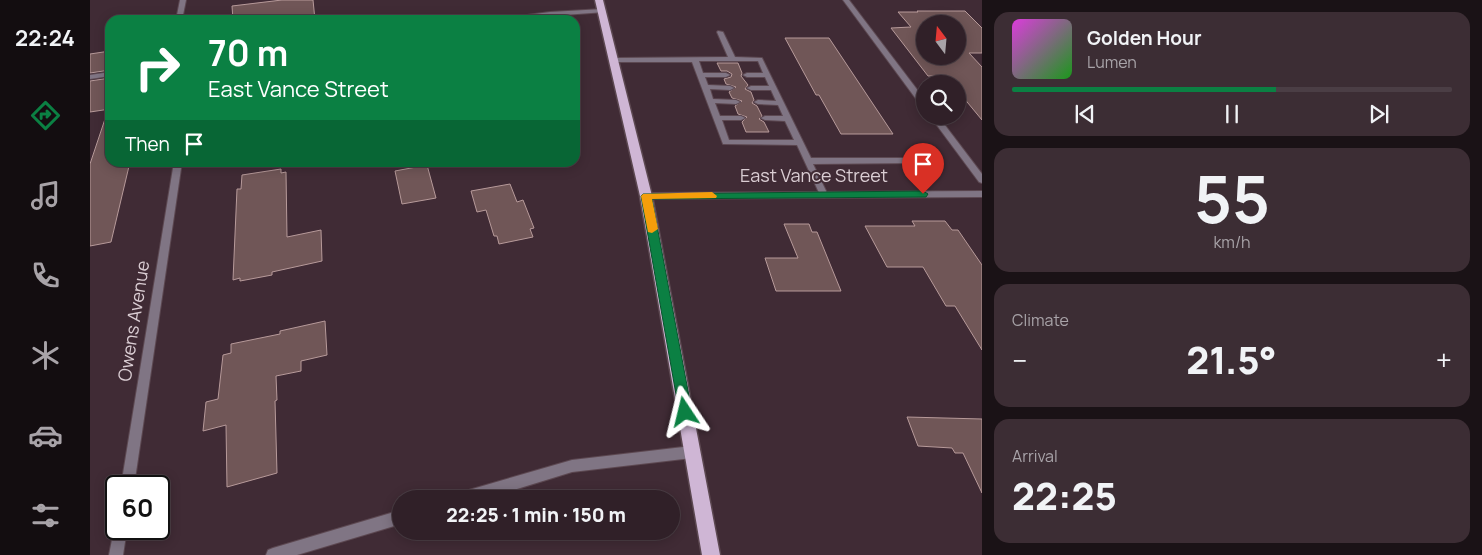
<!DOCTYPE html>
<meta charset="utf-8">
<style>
body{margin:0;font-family:Manrope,sans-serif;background:#3c2d34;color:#f1f3f6;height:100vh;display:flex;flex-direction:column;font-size:19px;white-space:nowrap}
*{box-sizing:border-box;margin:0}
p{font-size:16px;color:#a8a3a8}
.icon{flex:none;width:28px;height:28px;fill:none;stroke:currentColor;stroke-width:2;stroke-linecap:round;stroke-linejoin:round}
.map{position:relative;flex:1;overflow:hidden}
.details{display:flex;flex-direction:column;gap:12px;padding:12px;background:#1a1216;width:500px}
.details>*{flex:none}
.banner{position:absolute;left:15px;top:15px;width:475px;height:152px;border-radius:15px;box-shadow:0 2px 12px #0003,0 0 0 1px #4b3e45;background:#0b8043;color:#fff;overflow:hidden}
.needle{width:32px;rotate:344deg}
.buttons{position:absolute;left:826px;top:15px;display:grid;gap:10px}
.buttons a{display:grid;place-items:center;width:50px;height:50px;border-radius:50%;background:#302028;box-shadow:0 2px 12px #0003,0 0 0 1px #4b3e45;font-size:25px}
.speed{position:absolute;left:15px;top:475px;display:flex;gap:10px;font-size:25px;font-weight:700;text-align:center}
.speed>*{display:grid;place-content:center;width:65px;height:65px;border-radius:50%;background:#302028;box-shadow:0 2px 12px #0003,0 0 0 1px #4b3e45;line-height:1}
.speed .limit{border:2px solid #111;border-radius:8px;background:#fff;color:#111}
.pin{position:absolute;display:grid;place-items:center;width:42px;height:42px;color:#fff;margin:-51px -21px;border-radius:50% 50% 50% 0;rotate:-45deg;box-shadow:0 0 5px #0007}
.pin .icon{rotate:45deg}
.me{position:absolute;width:55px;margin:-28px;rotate:350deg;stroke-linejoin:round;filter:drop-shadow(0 0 4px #0008)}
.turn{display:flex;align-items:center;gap:18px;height:105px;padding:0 20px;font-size:22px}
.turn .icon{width:65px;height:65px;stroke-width:2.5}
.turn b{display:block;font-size:35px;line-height:42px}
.then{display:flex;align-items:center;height:48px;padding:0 20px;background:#0003;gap:10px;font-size:19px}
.big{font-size:38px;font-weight:800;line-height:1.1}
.details .widget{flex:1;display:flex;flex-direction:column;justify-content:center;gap:8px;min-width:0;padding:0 18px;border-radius:15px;background:#3c2d34}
.details .dial{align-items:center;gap:0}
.dial b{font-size:65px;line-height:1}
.song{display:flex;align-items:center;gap:15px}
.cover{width:60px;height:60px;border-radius:8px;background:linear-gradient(135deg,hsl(300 70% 55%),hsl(120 70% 35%))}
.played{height:5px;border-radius:2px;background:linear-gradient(90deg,#0b8043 60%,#4b3e45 60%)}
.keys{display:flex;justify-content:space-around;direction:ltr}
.heat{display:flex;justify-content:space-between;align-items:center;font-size:28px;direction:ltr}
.trip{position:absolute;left:302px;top:490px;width:288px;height:50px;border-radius:25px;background:#302028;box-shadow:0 2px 12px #0003,0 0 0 1px #4b3e45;font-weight:800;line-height:50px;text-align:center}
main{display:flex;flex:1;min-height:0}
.dock{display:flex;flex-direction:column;width:90px;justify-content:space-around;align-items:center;background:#130d10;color:#a8a3a8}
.dock .icon{width:35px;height:35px}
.dock .on{color:#0b8043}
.dock b{font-size:22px;color:#f1f3f6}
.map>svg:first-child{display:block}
</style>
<main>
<nav class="dock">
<b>22:24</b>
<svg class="icon on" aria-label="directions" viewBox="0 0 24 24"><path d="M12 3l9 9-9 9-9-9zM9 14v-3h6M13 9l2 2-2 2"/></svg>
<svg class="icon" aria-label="music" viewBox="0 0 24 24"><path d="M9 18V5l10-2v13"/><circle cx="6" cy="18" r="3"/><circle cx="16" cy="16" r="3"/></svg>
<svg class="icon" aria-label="phone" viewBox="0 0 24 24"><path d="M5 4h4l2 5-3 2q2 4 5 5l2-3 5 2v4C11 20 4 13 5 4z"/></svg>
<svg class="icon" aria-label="climate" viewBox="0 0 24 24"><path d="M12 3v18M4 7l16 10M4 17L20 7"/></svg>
<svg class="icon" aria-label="car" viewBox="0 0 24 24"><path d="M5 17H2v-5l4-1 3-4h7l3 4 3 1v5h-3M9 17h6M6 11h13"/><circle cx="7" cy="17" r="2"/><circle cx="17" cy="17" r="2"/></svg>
<svg class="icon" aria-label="filters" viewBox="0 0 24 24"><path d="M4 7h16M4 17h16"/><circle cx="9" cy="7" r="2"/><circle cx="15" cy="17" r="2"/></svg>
</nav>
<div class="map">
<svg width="892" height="555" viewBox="0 0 892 555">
<rect width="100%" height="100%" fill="#402b35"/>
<g fill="#705657" stroke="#b79a9a" fill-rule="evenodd">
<polygon points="192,0 223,0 225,20 143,20 142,6"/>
<path d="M827,11H875L892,28V53H879L892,67V120L868,91V84H861L854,76H838L801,28L821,27L808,12H828ZM835,24H868V56H835Z"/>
<polygon points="695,38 739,38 803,134 751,134 729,95 726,95"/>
<polygon points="20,51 20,70 0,73 0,54"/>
<polygon points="627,63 648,63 652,73 651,76 658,85 655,89 661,92 664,100 662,103 667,106 672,116 669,119 674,122 679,132 656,132 652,122 657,117 648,114 645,106 652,101 642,98 639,92 646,87 636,84 634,79 641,77 642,74 637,71 631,71"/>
<polygon points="20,78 20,109 0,112 0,81"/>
<polygon points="16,116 20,116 20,162 40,162 21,242 0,246 0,164"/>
<polygon points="337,165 346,198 312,204 305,171"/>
<polygon points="191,169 191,173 196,172 197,237 231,230 232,261 182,272 182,275 150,281 150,278 143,280 147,189 151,189 152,175"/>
<polygon points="420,184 427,202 433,200 444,228 440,229 443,237 409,244 407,236 404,236 396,210 387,212 381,191"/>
<polygon points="822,221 855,221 862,230 868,230 892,265 892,350 865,306 856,306 833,267 797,267 775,226 825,226"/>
<polygon points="694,224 719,224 722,232 727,232 751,291 686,291 675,258 708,258"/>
<polygon points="235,321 237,355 211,361 211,371 186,376 187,400 185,401 187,473 137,487 136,425 113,431 116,402 128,399 133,355 141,353 141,344 190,334 190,331"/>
<polygon points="817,417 892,419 892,493 873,453 865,453 862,448 828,446"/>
</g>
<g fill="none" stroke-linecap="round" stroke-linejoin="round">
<defs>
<path id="lane" d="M628,31L633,32L645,57L672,58L721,158H822L825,159V163L723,164L738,195L734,198L731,197L707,145L633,144L602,62H525L522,60L525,58L638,57L627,32ZM609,61H668L673,73H657L653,75L657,77H675L679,86H661L657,88L661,90H681L686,101L668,100L664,102L668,104L688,105L693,116H675L671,118L675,120L695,121L704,140H639L632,120H651L655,118L651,116H630L625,103L646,104L650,102L646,100L623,99L620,89L640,90L644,88L640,86L618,85L615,77H636L640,75L636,73H613Z"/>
<g id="street">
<polygon points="90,0 96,0 92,20 86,20"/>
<polygon points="753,0 759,0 835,100 835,107 832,107"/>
<polygon points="513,9 516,11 515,12 460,16 429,20 412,20 415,18 460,12"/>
<polygon points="20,72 20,76 0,79 0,75"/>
<polygon points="840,116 848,116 892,174 892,183 889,182"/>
<polygon points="84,162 92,162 44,486 31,486"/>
<polygon points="892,191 892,197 556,199 552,196 556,193"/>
<polygon points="602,446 606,448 608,452 606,456 602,458 482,472 395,499 365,499 367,494 372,492 482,460"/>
<polygon points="311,510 311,524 207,555 176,555 178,550 183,548"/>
<polygon points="25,524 26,529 37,529 33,555 19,555"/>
</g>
<polygon id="primary" points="505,0 513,0 562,196 630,555 612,555 550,196"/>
</defs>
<use href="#lane" stroke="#5c4851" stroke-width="2"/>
<use href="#street" stroke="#5c4851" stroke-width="2"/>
<use href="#primary" stroke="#5c4851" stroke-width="3"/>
<use href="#lane" fill="#807584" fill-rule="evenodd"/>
<use href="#street" fill="#807584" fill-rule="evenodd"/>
<use href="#primary" fill="#cfb6d5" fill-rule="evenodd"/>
</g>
<polygon fill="#0b8043" stroke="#07532c" points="833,191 838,194 836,197 562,199 602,412 600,417 595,419 590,417 551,196 553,194"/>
<polygon fill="#f59e0b" points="622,192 627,196 626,198 562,199 568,229 562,233 558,232 551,196 553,194"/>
<g text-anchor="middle" stroke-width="4" stroke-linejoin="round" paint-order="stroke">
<g font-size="18" fill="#dacdd3" stroke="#402b35">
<text x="724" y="182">East Vance Street</text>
<text transform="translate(44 321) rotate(-81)" y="6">Owens Avenue</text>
</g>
</g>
</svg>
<div class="buttons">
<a><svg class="needle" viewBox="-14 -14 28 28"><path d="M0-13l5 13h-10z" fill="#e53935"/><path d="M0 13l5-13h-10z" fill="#a8a3a8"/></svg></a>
<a><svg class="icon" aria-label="search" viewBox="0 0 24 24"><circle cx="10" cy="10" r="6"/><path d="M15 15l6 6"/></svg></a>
</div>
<div class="speed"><div class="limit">60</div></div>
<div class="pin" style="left:833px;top:194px;background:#d93025"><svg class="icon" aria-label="arrive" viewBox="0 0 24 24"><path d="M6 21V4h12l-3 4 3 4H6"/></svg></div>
<svg class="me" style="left:595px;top:412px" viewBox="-20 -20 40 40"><path d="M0-17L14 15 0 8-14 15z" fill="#0b8043" stroke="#fff" stroke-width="4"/></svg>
<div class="trip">22:25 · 1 min · 150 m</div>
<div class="banner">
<div class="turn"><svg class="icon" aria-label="right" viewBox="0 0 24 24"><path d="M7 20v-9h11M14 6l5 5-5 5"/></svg><div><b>70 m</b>East Vance Street</div></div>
<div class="then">Then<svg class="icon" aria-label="arrive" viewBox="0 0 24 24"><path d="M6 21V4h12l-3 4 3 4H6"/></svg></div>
</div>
</div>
<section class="details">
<div class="widget">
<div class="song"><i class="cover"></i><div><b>Golden Hour</b><p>Lumen</p></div></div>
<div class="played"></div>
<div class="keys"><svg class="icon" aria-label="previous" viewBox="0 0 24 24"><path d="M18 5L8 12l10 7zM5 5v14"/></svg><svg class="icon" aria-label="pause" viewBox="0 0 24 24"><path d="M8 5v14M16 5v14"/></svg><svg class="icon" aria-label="next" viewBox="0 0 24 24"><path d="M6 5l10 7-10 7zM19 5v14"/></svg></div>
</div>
<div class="widget dial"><b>55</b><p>km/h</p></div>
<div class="widget"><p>Climate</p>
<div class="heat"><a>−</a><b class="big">21.5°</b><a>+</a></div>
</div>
<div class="widget"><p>Arrival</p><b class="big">22:25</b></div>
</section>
</main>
